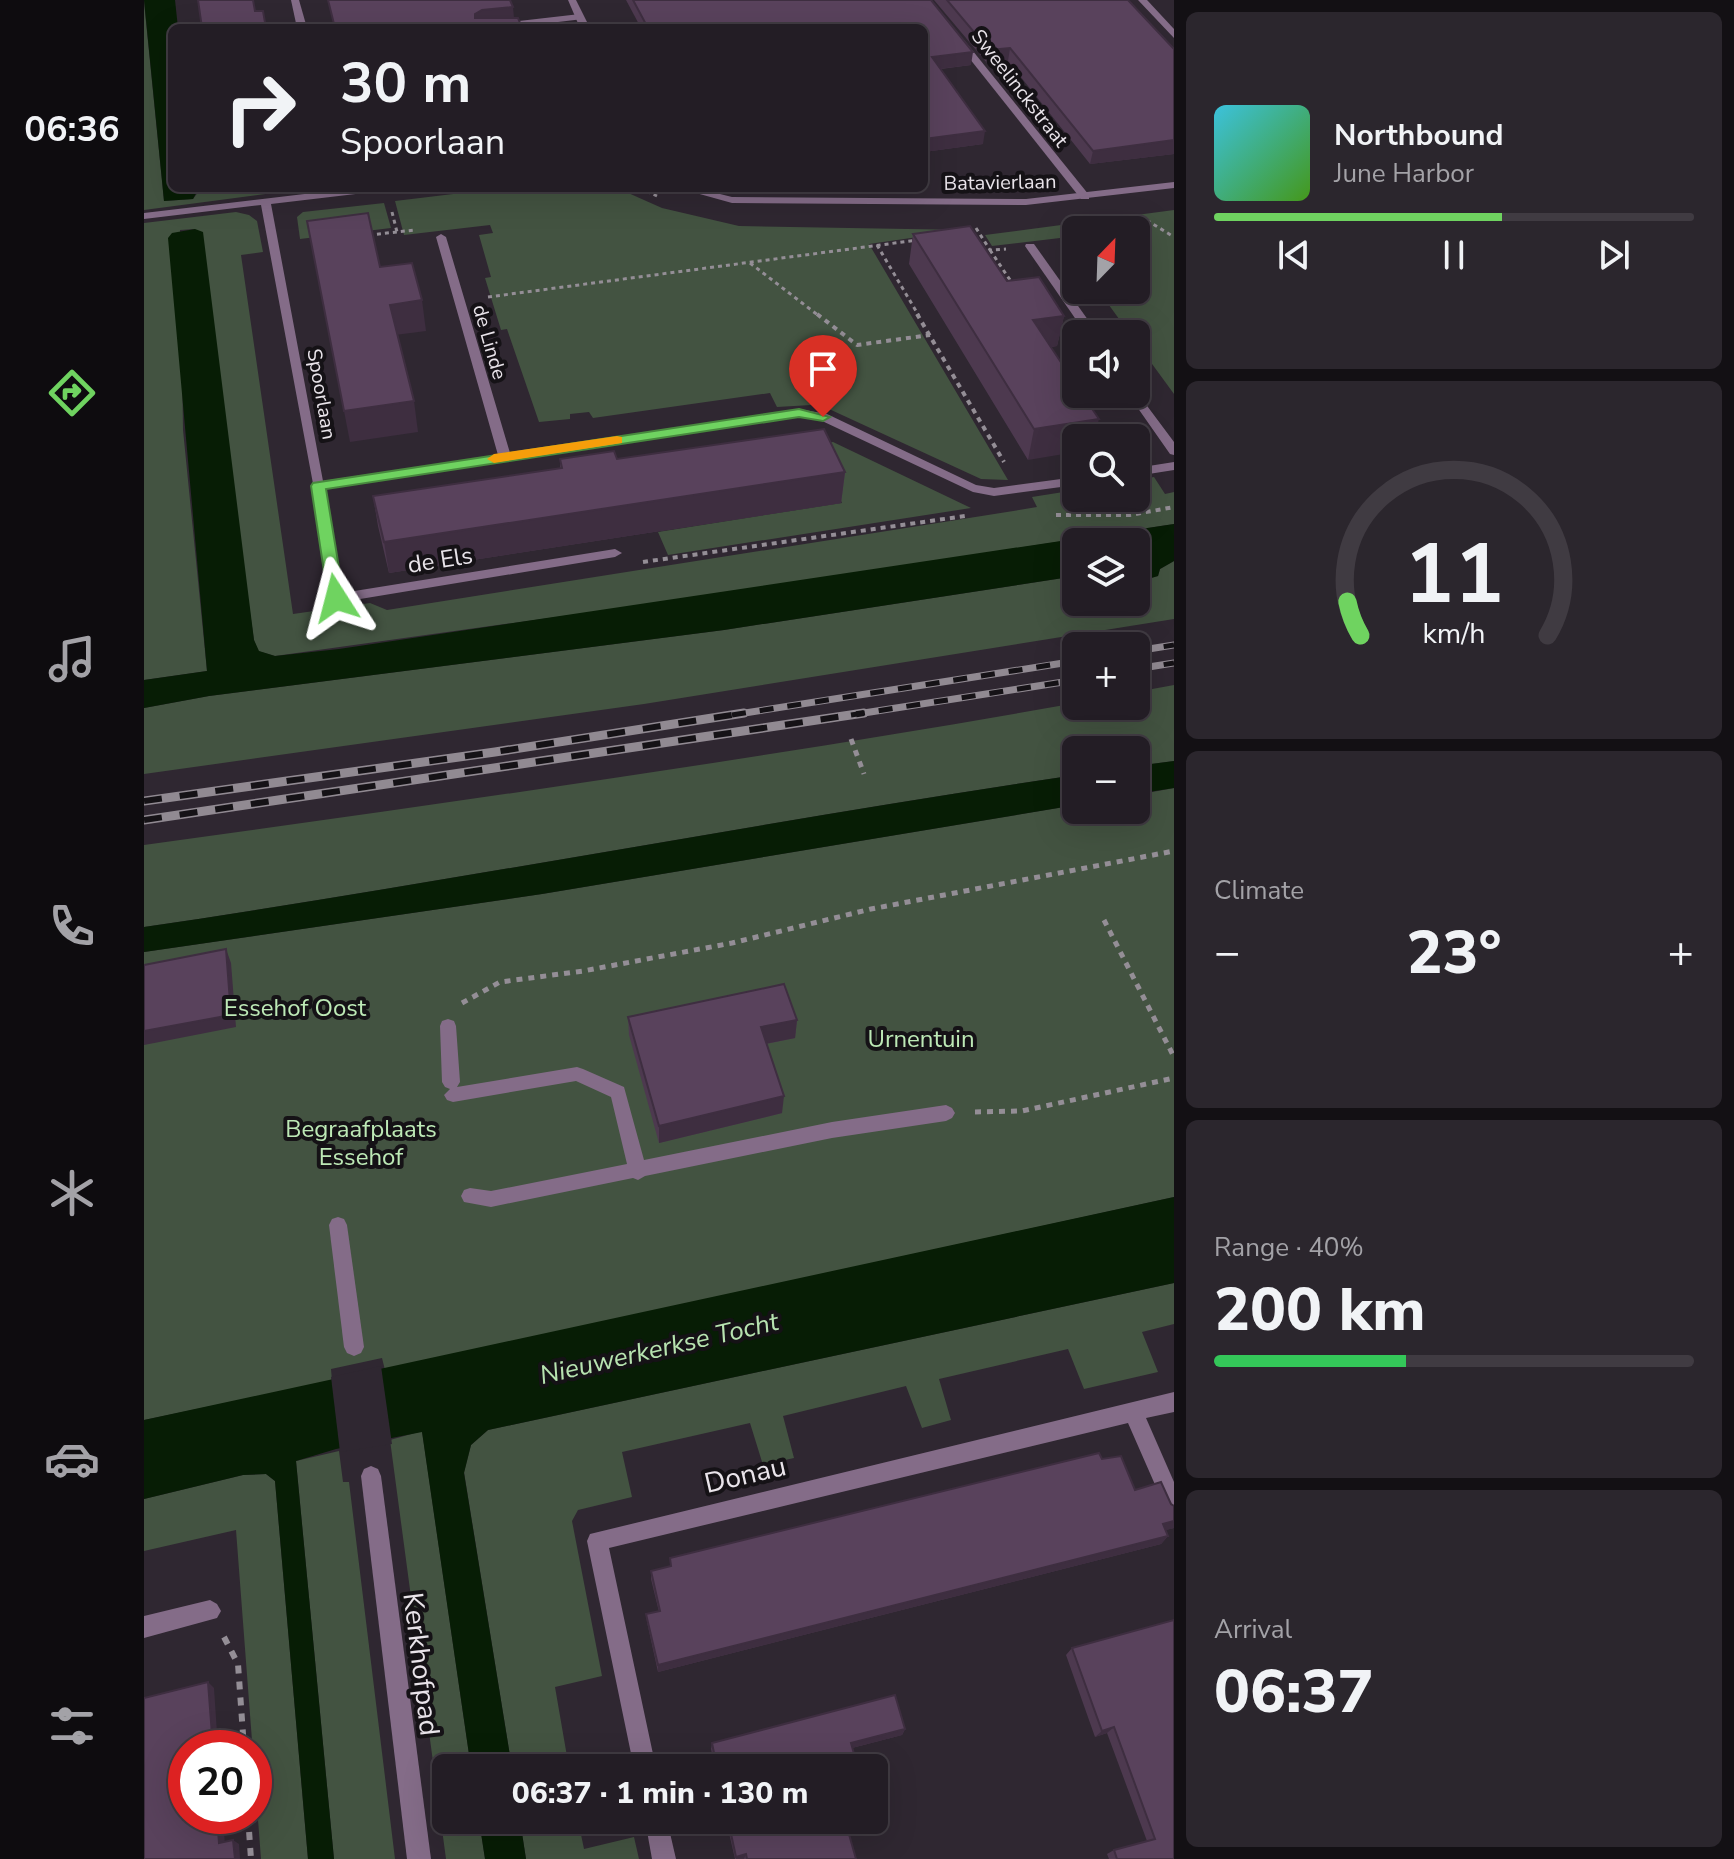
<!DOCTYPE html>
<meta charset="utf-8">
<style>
body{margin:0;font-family:"Nunito Sans",sans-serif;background:#2b262d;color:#f1f3f6;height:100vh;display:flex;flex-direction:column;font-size:30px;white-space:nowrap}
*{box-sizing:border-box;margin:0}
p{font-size:26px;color:#a3a2a7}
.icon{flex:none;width:44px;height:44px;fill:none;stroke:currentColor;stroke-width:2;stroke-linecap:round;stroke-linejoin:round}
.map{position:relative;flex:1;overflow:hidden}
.drawer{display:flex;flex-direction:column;gap:12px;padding:12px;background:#131014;width:560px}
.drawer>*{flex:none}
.banner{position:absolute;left:24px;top:24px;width:760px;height:168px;border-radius:12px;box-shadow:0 8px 32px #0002,0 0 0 2px #403b42;background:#231d25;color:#f1f3f6;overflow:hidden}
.needle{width:52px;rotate:23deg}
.fabs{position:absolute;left:918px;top:216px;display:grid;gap:16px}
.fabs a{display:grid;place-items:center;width:88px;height:88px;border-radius:12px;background:#231d25;box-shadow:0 8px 32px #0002,0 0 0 2px #403b42;font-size:40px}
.speed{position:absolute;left:24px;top:1730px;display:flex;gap:16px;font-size:40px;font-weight:700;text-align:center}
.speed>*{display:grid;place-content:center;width:104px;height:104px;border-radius:50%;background:#231d25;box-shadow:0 8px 32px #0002,0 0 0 2px #403b42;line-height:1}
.speed .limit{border:12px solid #d22;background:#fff;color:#111}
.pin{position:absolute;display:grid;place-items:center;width:68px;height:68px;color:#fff;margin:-82px -34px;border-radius:50% 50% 50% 0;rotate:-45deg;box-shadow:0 0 8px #0007}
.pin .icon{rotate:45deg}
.me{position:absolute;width:88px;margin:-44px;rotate:351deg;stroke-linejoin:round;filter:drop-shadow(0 0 6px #0008)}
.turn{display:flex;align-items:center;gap:28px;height:168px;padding:0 40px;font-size:36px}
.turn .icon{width:104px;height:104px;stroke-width:2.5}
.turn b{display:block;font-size:56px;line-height:68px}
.big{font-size:60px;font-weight:800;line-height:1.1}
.drawer .tile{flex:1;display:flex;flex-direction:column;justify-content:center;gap:12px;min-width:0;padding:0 28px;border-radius:12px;background:#2b262d}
.drawer .dial{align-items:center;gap:0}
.dial svg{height:208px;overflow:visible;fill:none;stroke:#403b42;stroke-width:7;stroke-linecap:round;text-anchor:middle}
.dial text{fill:#f1f3f6;stroke:none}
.song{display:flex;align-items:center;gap:24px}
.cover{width:96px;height:96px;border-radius:12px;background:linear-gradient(135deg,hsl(190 70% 55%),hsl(100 70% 35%))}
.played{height:8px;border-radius:4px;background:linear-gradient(90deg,#6fd360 60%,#403b42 60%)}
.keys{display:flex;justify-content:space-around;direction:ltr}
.heat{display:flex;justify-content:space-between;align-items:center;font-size:44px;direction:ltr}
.charge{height:12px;border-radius:6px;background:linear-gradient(90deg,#34c759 40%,#403b42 0)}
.trip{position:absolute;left:288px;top:1754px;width:456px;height:80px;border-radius:12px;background:#231d25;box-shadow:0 8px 32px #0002,0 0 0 2px #403b42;font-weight:800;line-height:80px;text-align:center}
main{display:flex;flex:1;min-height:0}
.menu{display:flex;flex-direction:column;width:144px;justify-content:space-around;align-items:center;background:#0e0c0f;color:#a3a2a7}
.menu .icon{width:56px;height:56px}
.menu .current{color:#6fd360}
.menu b{font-size:36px;color:#f1f3f6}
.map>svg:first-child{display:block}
</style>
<main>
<nav class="menu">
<b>06:36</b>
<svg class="icon current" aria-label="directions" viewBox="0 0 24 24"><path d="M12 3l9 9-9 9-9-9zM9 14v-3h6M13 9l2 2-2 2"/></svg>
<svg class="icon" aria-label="music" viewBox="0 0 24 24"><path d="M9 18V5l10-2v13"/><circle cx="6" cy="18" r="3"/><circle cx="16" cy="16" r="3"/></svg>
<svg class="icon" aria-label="phone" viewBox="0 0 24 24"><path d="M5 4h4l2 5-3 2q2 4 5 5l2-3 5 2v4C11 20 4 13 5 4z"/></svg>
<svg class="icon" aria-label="climate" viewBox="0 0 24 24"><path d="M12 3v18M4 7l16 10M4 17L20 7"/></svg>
<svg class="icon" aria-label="car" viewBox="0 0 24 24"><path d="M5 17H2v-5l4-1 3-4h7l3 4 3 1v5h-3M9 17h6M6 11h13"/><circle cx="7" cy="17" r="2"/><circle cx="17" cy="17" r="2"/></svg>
<svg class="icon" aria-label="filters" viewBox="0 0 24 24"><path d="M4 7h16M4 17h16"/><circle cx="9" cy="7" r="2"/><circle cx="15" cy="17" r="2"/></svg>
</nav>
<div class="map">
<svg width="1030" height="1859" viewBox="0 0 1030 1859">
<rect width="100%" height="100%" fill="#2f2731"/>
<g fill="#435341">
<polygon points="0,2 20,201 49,199 55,191 83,188 167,188 0,210"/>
<polygon points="359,188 473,188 518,208 595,226 823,230 725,244 864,480 837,479 685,409 667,405 633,407 626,393 449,418 445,412 426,414 426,419 395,422 363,329 357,330 341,278 347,277 335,235 349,233 346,225 260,235 251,201"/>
<polygon points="240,203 247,228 156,239 153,217 159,212"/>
<polygon points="1030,210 1030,394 992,342 992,334 986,334 954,290 992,290 992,230 932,230 932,260 916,238 848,246 841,235"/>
<polygon points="92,212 105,215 113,221 119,252 97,255 149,614 226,603 243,610 875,510 893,507 888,497 932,490 932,498 992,498 992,480 1010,477 1021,494 1030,492 1030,524 563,596 131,656 114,651 110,640 51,229 36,230 39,430 63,671 0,680 0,223"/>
<polygon points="689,442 827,508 524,555 514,532 698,503 672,445"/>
<polygon points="1030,561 1030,619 500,704 0,774 0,708 65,696 580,630 932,576 932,602 992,602 992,573 1007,578 1014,576 1016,569"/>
<path d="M1030,685V761L992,766V750H932V775C621,821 312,881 0,927V845C311,802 623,758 932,703V706H992V692Z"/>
<polygon points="1030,788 1030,1197 241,1370 238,1358 187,1369 188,1381 0,1420 0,952 398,894 932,805 932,810 992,810 992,795"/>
<polygon points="1030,1283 1030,1324 998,1332 1014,1372 940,1389 924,1349 795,1379 807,1420 778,1428 762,1386 639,1416 650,1458 619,1465 606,1423 478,1452 488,1497 434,1510 428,1521 458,1676 411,1687 425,1768 368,1768 320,1472 327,1445 344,1430"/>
<polygon points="278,1431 327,1768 302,1768 302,1820 335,1820 341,1859 302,1859 246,1440"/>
<polygon points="195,1451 199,1482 205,1482 251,1859 190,1859 152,1461"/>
<polygon points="122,1474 131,1481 164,1859 117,1859 92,1530 0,1551 0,1499 99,1475"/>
<polygon points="376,1820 434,1820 440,1849 490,1837 495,1859 382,1859"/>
</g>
<g fill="#071d05">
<polygon points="0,0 31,0 34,28 28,28 28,188 55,188 49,199 20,201"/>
<polygon points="51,229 59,232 110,640 115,651 131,656 195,649 1030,524 1030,561 1016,569 1014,576 1007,578 992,573 992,542 932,542 932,576 580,630 65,696 0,708 0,680 63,671 24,238 28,233"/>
<polygon points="1030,761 1030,788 992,794 992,766"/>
<path d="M932,775V805L398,894L0,952V927C312,881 621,821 932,775Z"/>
<polygon points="1030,1197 1030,1283 344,1430 327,1445 320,1473 368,1768 327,1768 278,1432 192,1449 152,1461 190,1859 164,1859 131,1481 122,1474 99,1475 0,1499 0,1420"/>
<polygon points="335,1820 376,1820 382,1859 341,1859"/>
</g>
<polygon fill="#2f2731" points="237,1366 248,1444 196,1452 187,1377"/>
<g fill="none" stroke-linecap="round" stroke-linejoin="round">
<g stroke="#948e96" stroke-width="3" stroke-dasharray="4 4" stroke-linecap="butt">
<polyline points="495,188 513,196"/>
<polyline points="248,212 253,232"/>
<polyline points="996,216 1030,237"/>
<polyline points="832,228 846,250 862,249"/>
<polyline points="225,235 271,230"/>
<polyline points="733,245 775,316"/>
<polyline points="846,250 870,286"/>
<polyline points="606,263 675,316"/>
<polyline points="344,297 774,240"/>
</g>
<g stroke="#948e96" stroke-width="4" stroke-dasharray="5 5" stroke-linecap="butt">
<polyline points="673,314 713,345 786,335"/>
<polyline points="773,314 860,462"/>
<polyline points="973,331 991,328"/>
<polyline points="912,515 986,515 1030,507"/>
<polyline points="499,562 821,516"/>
</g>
<g stroke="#948e96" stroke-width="5" stroke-dasharray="6 6" stroke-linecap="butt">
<polyline points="707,739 720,774"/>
<polyline points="960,920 1030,1057"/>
<polyline points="318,1003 356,982 439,971 588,943 727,909 1030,851"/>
<polyline points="831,1112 878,1111 1030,1078"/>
</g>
<g stroke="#948e96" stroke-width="6" stroke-dasharray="8 8" stroke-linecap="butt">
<polyline points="80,1637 94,1664 100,1748"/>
<polyline points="104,1816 107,1859"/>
</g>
<g fill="#846c88" fill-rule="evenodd">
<polygon points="174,482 180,486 198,593 471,549 478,553 471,557 192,603 185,598 168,486"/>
<polygon points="304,1019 310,1021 312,1026 316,1082 313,1087 433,1067 439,1069 480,1087 500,1160 688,1122 802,1105 808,1108 811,1113 808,1118 802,1121 688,1138 501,1176 494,1180 489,1178 347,1207 320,1202 317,1196 320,1190 326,1188 347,1191 483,1164 467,1097 432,1081 309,1102 303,1100 300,1095 306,1089 301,1087 298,1082 296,1026 298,1021"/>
<polygon points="194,1217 200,1219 203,1225 220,1347 217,1353 210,1356 203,1353 200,1347 185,1225 188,1219"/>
</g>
<g fill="#846c88" fill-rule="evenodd">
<polygon points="147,0 155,0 163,28 153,28"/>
<polygon points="994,0 1003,0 1030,29 1030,38"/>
<polygon points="436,14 439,15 439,19 363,28 334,28 339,25"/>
<polygon points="814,40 820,40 945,195 945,199 937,199 814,44"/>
<polygon points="211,188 242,188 237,191 127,204 179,481 354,455 292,237 297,234 302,237 366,453 655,409 683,414 832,485 850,488 932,477 932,485 850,496 829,492 676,420 655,417 170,489 117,205 0,219 0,213"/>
<polygon points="882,244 890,244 954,334 942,334 881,246"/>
<polygon points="992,391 1030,442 1030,455 1026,454 984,394 992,394"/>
<polygon points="1030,462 1030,470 992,476 992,468"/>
<polygon points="1030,1392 1030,1412 1002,1418 1030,1482 1030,1515 1023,1512 984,1423 465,1548 512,1768 490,1768 443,1541 446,1534"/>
<polygon points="227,1466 234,1469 237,1476 287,1859 263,1859 217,1476 220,1469"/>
<polygon points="66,1600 73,1604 77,1611 73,1618 0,1638 0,1616"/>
<polygon points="501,1820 523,1820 532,1859 508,1859"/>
</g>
<g fill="#846c88" fill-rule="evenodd">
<polygon points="424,0 432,0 446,28 436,28"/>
<polygon points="1030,182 1030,188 882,205 588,203 534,188 552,188 588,197 882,199"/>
</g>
<defs>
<g id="rail-far1">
<polyline points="992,651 1030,645"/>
<polyline points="992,669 1030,663"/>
<polyline points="588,715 932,661"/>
<polyline points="707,715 932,680"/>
</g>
<g id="rail">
<polyline points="0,801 351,752 600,713"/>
<polyline points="0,820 720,713"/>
</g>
</defs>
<use href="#rail-far1" stroke="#918a92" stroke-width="7"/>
<use href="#rail" stroke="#918a92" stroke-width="9"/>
<use href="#rail-far1" stroke="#151216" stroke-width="5" stroke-dasharray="14" stroke-linecap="butt"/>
<use href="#rail" stroke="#151216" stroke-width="6" stroke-dasharray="18" stroke-linecap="butt"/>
</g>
<g fill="#4d394f">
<polygon points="482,0 787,0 827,65 797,69 839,144 780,152 780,28 497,28"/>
<polygon points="790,0 984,0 1030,49 1030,154 946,164 864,61 843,63"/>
<polygon points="769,234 863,281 920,316 913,346 907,347 932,385 884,460 765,264"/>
<polygon points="416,459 473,459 701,472 697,503 245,573 234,526 229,496 416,468"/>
<polygon points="484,1017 653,1020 651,1038 622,1044 638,1113 515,1143 485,1035"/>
<polygon points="958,1459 991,1490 1030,1506 1030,1528 1021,1530 1024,1536 1017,1544 514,1672 503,1622 502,1614 515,1612 507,1579 507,1571 526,1566 526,1558"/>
<polygon points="1030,1620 1030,1859 965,1859 963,1854 970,1850 1003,1841 963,1733 951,1737 922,1655 928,1648"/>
<polygon points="761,1729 758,1735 708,1748 714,1768 571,1768 567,1749 568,1743"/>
<polygon points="582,1820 701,1820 712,1859 591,1859"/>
</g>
<g fill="#3e2e40">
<polygon points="369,7 370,18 331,18 331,14 338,10"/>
<polygon points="866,48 864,61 843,63 845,50"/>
<polygon points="829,52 827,65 786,70 788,57"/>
<polygon points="841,131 839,144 780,152 780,139"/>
<polygon points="1030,140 1030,154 946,164 949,151"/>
<polygon points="278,300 282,331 251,335 246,305"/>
<polygon points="920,316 913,346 882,351 889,320"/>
<polygon points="270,401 274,432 206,442 200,411"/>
<polygon points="955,419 950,438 932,438 932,452 884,460 890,429"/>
<polygon points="701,472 697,503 245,573 240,542"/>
<polygon points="82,949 87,963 92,1027 0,1045 0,1031"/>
<polygon points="653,1020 651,1038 615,1045 617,1027"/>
<polygon points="640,1096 638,1113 515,1143 515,1126"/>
<polygon points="1030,1521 1030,1528 1012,1533 1019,1524"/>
<polygon points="1024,1536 1017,1544 514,1672 514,1665"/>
<polygon points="64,1682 70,1688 74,1748 69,1748"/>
<polygon points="970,1727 963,1733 951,1737 958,1731"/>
<polygon points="761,1729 758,1735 704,1749 707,1743"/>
<polygon points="73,1816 79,1816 81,1847 75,1843"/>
<polygon points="89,1840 95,1844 96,1859 91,1859"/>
<polygon points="602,1854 600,1859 592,1859 592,1857"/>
</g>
<g fill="#59425c" stroke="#3e2e40" stroke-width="2">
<polygon points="54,0 109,0 111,11 119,11 122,28 58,28"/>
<polygon points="184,0 366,0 369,7 338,10 331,14 331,18 374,18 378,28 191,28"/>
<polygon points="489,0 787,0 829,52 788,57 841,131 780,139 780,28 504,28"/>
<polygon points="803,0 984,0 1030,49 1030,140 949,151 866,48 845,50"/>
<polygon points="224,213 236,267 268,263 278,300 246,305 270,401 200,411 163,221"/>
<polygon points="826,226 863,281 895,277 920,316 889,320 932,385 932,394 938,394 955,419 890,429 769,234"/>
<polygon points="680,429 701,472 240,542 229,496 418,468 416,459 470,451 473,459"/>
<polygon points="82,949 87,1015 0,1031 0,965"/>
<polygon points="640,984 653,1020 617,1027 640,1096 515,1126 484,1017"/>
<polygon points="955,1453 958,1459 977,1456 991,1490 1017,1482 1027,1504 1030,1506 1030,1521 1019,1524 1024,1536 514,1665 502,1614 516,1611 507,1571 527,1566 526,1558"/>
<polygon points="1030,1620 1030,1859 973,1859 970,1850 1011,1839 970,1727 958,1731 928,1648"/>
<polygon points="64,1682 69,1748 42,1748 42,1816 73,1816 75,1843 89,1840 91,1859 0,1859 0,1698"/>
<polygon points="751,1695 761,1729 707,1743 714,1768 573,1768 568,1743"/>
<polygon points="584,1820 701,1820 712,1859 603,1859 602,1854 592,1857"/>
</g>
<polygon fill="#6fd360" stroke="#48893e" stroke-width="2" points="655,409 686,417 679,421 655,417 182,489 200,598 192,603 184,598 167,486 169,483"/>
<polygon fill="#f59e0b" points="473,436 478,437 478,443 350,463 343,459 350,454"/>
<g text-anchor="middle" stroke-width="8" stroke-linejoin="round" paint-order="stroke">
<g font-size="20" fill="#e9e4ea" stroke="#151216">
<text transform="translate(876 88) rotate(52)" y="7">Sweelinckstraat</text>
<text transform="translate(856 182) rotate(-1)" y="7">Batavierlaan</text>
<text transform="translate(346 342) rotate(74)" y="7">de Linde</text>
<text transform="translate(178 394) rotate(80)" y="7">Spoorlaan</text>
</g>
<g font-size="24" fill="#e9e4ea" stroke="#151216">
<text transform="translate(296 560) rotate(-9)" y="8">de Els</text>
</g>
<g font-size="24" fill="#bde9b6" stroke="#151216">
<text x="151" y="1016">Essehof Oost</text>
<text x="777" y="1047">Urnentuin</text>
<text x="217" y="1137">Begraafplaats<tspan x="217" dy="28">Essehof</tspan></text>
</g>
<g font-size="26" font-style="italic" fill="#b7e3b0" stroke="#151216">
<text transform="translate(515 1348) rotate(-13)" y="9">Nieuwerkerkse Tocht</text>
</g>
<g font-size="28" fill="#e9e4ea" stroke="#151216">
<text transform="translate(601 1474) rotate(-13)" y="10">Donau</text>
<text transform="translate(278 1664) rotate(83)" y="10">Kerkhofpad</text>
</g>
</g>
</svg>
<div class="fabs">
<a><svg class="needle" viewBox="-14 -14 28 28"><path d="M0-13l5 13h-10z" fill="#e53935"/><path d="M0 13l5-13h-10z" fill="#a3a2a7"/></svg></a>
<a><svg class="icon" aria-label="sound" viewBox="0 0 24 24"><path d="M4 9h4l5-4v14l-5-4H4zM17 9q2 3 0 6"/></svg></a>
<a><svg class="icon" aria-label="search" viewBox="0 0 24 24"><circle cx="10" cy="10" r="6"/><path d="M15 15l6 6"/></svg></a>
<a><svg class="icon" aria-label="layers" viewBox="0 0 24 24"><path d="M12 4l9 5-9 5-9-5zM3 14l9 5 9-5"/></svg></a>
<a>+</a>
<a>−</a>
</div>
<div class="speed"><div class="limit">20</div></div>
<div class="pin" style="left:679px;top:417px;background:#d93025"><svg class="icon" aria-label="arrive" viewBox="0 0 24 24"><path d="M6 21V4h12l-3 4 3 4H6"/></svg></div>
<svg class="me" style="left:192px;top:598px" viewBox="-20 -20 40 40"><path d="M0-17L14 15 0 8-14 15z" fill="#6fd360" stroke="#fff" stroke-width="4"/></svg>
<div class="trip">06:37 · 1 min · 130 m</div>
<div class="banner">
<div class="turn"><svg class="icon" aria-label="right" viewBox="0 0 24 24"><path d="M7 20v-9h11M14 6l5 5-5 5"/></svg><div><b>30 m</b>Spoorlaan</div></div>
</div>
</div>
<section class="drawer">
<div class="tile">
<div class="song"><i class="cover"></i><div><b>Northbound</b><p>June Harbor</p></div></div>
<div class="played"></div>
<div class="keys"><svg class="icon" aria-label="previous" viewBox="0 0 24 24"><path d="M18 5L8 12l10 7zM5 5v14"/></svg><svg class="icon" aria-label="pause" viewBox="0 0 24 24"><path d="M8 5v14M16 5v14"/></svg><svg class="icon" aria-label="next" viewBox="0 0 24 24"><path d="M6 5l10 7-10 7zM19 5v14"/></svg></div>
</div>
<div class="tile dial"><svg viewBox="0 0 100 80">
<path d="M14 69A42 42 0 1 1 86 69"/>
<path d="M14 69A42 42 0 0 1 9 56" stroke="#6fd360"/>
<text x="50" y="56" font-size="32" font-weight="700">11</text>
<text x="50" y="72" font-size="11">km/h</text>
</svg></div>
<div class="tile"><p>Climate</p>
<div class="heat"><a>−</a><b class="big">23°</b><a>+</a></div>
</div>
<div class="tile"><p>Range · 40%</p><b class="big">200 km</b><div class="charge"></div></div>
<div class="tile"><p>Arrival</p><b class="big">06:37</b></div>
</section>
</main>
